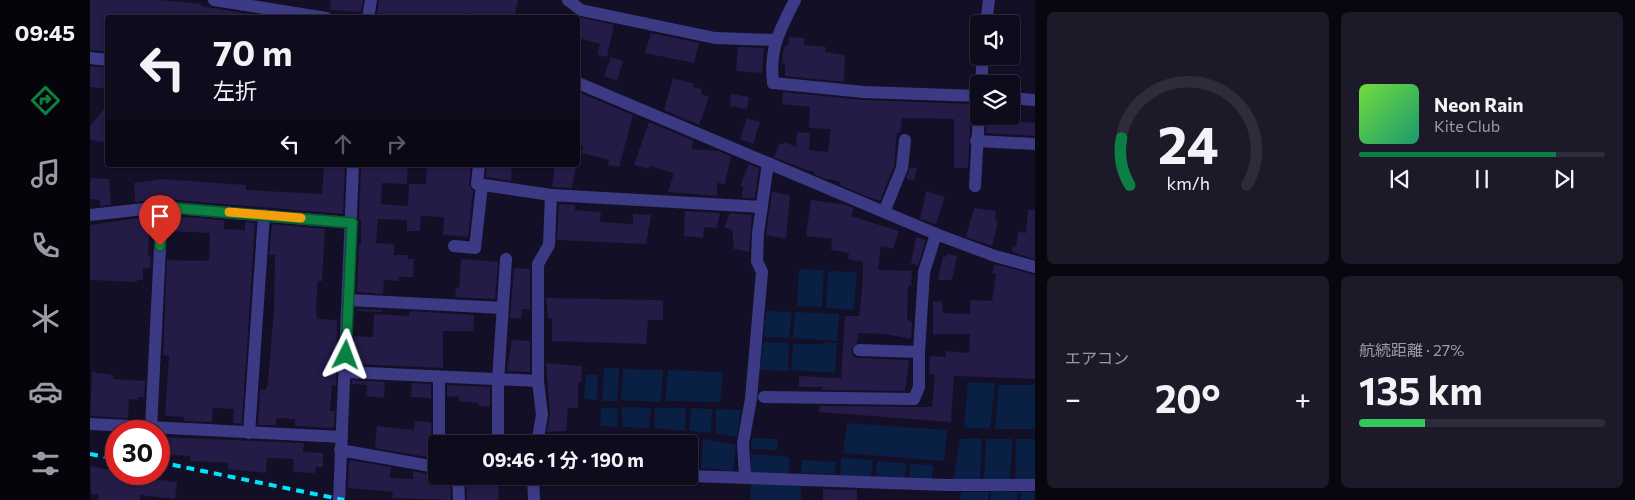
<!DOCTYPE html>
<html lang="ja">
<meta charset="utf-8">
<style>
body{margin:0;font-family:Commissioner,"Noto Sans JP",sans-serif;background:#1c1929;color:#f1f3f6;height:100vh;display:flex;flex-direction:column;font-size:19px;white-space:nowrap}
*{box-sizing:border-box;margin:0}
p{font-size:16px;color:#9b9ba3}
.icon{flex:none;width:28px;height:28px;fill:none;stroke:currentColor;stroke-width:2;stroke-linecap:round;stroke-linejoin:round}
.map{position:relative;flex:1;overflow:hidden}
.panel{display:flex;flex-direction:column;gap:12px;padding:12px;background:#08060f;width:600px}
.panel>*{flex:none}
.top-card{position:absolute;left:15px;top:15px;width:475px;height:152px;border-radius:5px;box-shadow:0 1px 4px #0004,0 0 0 1px #2e2b3b;background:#0e0b1c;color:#f1f3f6;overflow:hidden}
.controls{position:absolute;left:880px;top:15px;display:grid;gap:10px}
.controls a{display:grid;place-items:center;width:50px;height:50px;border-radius:5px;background:#0e0b1c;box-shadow:0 1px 4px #0004,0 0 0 1px #2e2b3b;font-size:25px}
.speed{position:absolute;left:15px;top:420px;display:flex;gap:10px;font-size:25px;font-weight:700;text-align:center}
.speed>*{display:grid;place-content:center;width:65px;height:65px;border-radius:50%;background:#0e0b1c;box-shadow:0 1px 4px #0004,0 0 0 1px #2e2b3b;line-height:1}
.speed .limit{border:8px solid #d22;background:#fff;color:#111}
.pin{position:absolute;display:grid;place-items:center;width:42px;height:42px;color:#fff;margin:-51px -21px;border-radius:50% 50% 50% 0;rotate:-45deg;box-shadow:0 0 5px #0007}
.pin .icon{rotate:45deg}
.me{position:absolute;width:55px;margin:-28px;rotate:3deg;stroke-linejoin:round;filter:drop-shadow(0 0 4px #0008)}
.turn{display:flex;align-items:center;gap:18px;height:105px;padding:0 25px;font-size:22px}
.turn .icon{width:65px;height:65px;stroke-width:2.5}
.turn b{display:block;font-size:35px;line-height:42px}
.lanes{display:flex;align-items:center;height:48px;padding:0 25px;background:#0003;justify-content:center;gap:25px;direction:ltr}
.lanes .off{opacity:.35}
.big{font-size:38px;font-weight:700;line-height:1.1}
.panel .card{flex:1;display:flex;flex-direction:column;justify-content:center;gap:8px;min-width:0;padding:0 18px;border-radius:8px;background:#1c1929}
.panel .dial{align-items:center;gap:0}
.dial svg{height:130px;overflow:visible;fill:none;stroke:#2e2b3b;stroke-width:7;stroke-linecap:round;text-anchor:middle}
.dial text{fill:#f1f3f6;stroke:none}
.song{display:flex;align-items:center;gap:15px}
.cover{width:60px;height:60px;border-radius:8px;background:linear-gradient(135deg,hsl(100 70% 55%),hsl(160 70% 35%))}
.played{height:5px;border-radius:2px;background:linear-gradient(90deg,#0b8043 80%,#2e2b3b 80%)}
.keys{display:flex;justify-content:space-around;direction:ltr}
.heat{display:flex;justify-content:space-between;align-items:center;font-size:28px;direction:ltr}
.charge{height:8px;border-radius:4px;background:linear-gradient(90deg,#34c759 27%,#2e2b3b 0)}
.panel .tiles{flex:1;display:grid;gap:12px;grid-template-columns:repeat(2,1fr)}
.trip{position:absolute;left:338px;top:435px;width:270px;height:50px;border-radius:5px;background:#0e0b1c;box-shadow:0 1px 4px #0004,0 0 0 1px #2e2b3b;font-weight:700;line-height:50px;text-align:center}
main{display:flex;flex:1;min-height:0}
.tab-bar{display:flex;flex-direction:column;width:90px;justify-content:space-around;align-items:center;background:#06040b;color:#9b9ba3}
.tab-bar .icon{width:35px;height:35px}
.tab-bar .on{color:#0b8043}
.tab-bar b{font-size:22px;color:#f1f3f6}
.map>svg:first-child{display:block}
</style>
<main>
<nav class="tab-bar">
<b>09:45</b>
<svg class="icon on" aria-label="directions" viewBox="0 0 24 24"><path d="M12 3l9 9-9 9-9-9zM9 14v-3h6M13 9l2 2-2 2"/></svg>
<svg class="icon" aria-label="music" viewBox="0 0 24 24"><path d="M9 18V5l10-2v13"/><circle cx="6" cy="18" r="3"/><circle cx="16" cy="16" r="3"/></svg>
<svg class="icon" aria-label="phone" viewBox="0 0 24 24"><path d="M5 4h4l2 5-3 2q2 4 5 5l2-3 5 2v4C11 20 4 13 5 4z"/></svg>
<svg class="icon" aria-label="climate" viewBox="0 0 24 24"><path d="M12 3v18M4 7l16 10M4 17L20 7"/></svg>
<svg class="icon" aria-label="car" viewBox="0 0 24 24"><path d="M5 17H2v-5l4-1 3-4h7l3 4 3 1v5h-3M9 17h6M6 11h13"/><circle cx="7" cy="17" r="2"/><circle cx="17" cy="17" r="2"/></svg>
<svg class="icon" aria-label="filters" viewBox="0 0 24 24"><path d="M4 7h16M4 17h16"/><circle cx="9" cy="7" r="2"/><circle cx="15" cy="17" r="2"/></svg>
</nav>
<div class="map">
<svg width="945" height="500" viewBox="0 0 945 500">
<rect width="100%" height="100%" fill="#130f26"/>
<g fill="#0a1f44">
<polygon points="709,269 734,270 732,307 707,306"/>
<polygon points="738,271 767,272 764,310 736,308"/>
<polygon points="676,311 702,312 699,338 674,337"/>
<polygon points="705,312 749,314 747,341 703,338"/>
<polygon points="676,342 699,343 698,371 670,370 673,344"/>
<polygon points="735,342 747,343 745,373 701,370 703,344 734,344"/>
<polygon points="514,368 529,368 527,401 512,401"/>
<polygon points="533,369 573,370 571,402 531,400"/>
<polygon points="578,370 633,372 630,402 575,401"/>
<polygon points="496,374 508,375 507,400 494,399"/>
<polygon points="878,382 905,383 900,429 877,428 874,426"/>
<polygon points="909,385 945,385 945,429 905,429"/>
<polygon points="531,407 561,408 559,428 533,427"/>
<polygon points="511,408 527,408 528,427 510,426"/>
<polygon points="565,408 596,408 595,431 564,428"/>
<polygon points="601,408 622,409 621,433 599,431"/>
<polygon points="626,409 651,410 647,437 626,433"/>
<polygon points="757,423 857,430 854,461 753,453"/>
<polygon points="482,434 504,435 503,444 468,444 481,442"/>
<polygon points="510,434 542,436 542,444 509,444"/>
<polygon points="547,436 573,437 573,444 546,444"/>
<polygon points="577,437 608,439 607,468 599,468 599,444 577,444"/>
<polygon points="662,438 688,439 687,450 661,449"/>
<polygon points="892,438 890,482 863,481 870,439"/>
<polygon points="613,439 646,445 643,471 611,468"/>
<polygon points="896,439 922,439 920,482 894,482"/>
<polygon points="926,439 945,439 945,480 925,482"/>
<polygon points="661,454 699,457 699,473 660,473"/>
<polygon points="751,458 783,460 781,478 750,476"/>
<polygon points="712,460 745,462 745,474 711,473"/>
<polygon points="787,461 816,463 815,480 786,478"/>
<polygon points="820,464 843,465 842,482 819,481"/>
<polygon points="711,483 711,500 660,500 661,484"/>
<polygon points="901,491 928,492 927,500 900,500"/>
<polygon points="871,492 899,492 898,500 870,500"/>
<polygon points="931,492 945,492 945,500 930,500"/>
</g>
<g fill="#241b47">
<polygon points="0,0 71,0 111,4 111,6 153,13 152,18 18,16 18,52 0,50"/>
<polygon points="241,0 273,0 271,12 240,10"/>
<polygon points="289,0 428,0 424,18 398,18 380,13 379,18 314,18 287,13"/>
<polygon points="156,13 182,18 155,18"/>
<polygon points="488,17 524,25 517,57 507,55 510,44 488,38"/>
<polygon points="561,33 609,43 604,63 555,53"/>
<polygon points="699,37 715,38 714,45 736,47 735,52 755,55 754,82 695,76 695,64 692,63 693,53 695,45 698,46"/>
<polygon points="648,47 674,48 672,73 646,71"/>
<polygon points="521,57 533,61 527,81 514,76"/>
<polygon points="0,66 18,68 18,89 0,87"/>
<polygon points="583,78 604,84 603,87 612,89 611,94 619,97 609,125 574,110"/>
<polygon points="488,92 543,115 529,167 518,165 519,160 492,153 493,146 488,145"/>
<polygon points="693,92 774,100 881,104 878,168 864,168 864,119 812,118 810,133 807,132 804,166 790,201 783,199 750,185 751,182 733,178 724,174 724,171 716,170 684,157 690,143 694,144 695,142 706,147 707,132 720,133 719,150 738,152 741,129 719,128 720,107 692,104"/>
<polygon points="641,94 659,97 657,109 640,106"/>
<polygon points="18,104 18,143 0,140 0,126"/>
<polygon points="657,118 670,122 663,144 650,139"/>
<polygon points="897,119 945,123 945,136 896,133"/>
<polygon points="559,122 604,141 601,149 628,151 641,156 635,184 627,183 627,196 578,192 584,173 560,166 559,169 544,165"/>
<polygon points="659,164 669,168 665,198 652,198 653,187 650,186"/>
<polygon points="234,165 255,165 253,214 73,199 45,202 44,183 72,179 156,185 156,190 232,194"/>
<polygon points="318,165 317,184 292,183 291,204 318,206 319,184 336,184 337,165 381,165 379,184 383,191 378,237 353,235 354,217 331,216 330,231 317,231 317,220 288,219 286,243 304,244 304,255 318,255 318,259 324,259 323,277 309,277 309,281 294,280 293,294 267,292 269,244 271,244 271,220 269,219 271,166"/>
<polygon points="397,165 422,165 421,181 396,177"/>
<polygon points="465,165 486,165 482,188 462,187"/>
<polygon points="820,167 827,168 824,180 816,179"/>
<polygon points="0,178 19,179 21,205 10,206 10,200 0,199"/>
<polygon points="836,191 855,197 846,224 830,219"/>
<polygon points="682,192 700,195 696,239 676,235"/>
<polygon points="721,200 750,204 751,203 764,208 761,216 809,231 803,249 791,246 788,270 822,271 821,286 818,286 817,319 822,322 821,339 795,334 768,333 767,342 761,350 764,357 769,358 819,360 815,391 732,390 732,387 709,387 709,376 751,378 755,316 769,316 772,291 773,262 758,259 759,253 741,250 742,239 716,236"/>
<polygon points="469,204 485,205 485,210 511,212 510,222 543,224 543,214 561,215 556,244 467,240"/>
<polygon points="884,208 906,211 905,220 908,221 902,246 876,237"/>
<polygon points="938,210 945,210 945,259 922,252 923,246 926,247 928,231 936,233"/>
<polygon points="595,211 630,213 626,228 614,227 613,238 594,236"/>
<polygon points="640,213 662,215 659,252 644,249 642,229 634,228"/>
<polygon points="63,216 63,234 59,234 58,255 61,256 60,268 53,268 53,280 47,280 47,282 0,280 0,225"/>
<polygon points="80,216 134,220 134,229 155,230 155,222 165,223 152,424 143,423 144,409 123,408 122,422 94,421 94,417 75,416 79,356 73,355 77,260 119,261 120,237 120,233 79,231"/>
<polygon points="182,224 235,229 232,281 228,281 226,305 227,319 247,320 246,386 242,385 240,411 245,411 244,428 205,426 205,419 186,418 186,425 168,425 170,390 176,390 178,382 184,309 185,255 179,255"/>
<polygon points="826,237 836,240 828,265 821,264"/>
<polygon points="857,254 867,256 862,280 848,280 853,256 857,257"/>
<polygon points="371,259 408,262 405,299 365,297 366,287 369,288"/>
<polygon points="905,264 945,275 945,379 864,376 861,422 729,412 730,406 842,407 845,375 839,374 840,356 856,357 856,351 879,353 880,334 843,334 843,301 852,302 853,313 880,314 880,300 902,301 906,274 902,273"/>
<polygon points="424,268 440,269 440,309 432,309 431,319 420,318"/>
<polygon points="456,298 568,300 573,301 573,320 558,320 556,344 462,341 462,318 458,318"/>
<polygon points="267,309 292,310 292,312 267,311"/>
<polygon points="320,311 384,315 383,331 353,331 353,368 263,364 264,336 283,337 284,314 319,316"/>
<polygon points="422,340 440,341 440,372 417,371"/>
<polygon points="456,363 492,366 491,382 488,382 488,408 478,408 476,431 457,432 460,414"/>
<polygon points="2,372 23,375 23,379 55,381 54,397 48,397 48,400 39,399 38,418 0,416"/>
<polygon points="262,380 295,382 294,398 276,396 277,385 262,384"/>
<polygon points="322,383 341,384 341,398 321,397"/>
<polygon points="357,385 400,387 400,407 389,406 389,403 368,401 369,397 357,396"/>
<polygon points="325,421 341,422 343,458 285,448 287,426 324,430"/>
<polygon points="69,437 214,443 213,452 233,453 233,467 226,467 225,473 203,472 204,459 177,458 176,473 138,469 138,463 100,461 100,456 69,454"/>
<polygon points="259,460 301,467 300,478 323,479 323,471 346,476 360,476 361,500 302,498 303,492 258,488"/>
<polygon points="0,466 26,471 26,474 46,474 45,477 87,482 85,499 50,495 50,500 8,500 9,494 1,494"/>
<polygon points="376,476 395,476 395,479 409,479 408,500 377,500"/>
<polygon points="733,489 767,490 767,500 733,500"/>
</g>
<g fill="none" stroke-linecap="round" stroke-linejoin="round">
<g stroke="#3d3a85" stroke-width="12">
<polyline points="124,0 236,18"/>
<polyline points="478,0 491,10 625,38 685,40"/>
<path d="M705,0C690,30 679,48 683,83L774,92L889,96"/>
<polyline points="278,18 281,0"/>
<polyline points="896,24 899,0"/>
<polyline points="0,58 18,60"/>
<polyline points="488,83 846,234 905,256 945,267"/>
<polyline points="891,84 893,56"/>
<polyline points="921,98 945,100"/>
<polyline points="886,141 945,144"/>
<polyline points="389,165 387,184 461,195"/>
<polyline points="885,186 889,114"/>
<polyline points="794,212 812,168 815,140"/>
<polyline points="0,215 72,207 262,223"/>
<polyline points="364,246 385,248 392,185"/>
<polyline points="259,300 413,308"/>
<polyline points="769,350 829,352"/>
<polyline points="255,372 448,381"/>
<polyline points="349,377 349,444"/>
<polyline points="674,397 824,399 829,387 829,352 834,272 846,234"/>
<polyline points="0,424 252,437"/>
<polyline points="61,428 72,207"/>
<polyline points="159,433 174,215"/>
<polyline points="408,444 408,381 416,259"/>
<polyline points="447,444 452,415 448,381 448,264 459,245 461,195 672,207"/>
<polyline points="250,450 346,467"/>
<polyline points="368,476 369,500"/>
<polyline points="443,476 444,500"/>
<polyline points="599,476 857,485 945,485"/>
<polyline points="655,477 653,443 661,399 672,272 667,261 668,233 678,163"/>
<polyline points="249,500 263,165"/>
</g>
<g stroke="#00e5ff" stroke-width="4" stroke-dasharray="8 6" stroke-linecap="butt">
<polyline points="0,454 26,459"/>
<polyline points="69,462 254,500"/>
</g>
</g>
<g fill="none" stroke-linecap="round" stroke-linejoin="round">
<defs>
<polyline id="route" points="70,246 72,207 262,223 256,355"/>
</defs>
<use href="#route" stroke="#07532c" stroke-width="12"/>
<use href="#route" stroke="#0b8043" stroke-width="9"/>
<polyline stroke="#f59e0b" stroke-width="9" points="139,212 211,218"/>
</g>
</svg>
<div class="controls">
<a><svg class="icon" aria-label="sound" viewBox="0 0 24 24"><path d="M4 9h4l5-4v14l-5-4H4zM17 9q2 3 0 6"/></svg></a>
<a><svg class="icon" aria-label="layers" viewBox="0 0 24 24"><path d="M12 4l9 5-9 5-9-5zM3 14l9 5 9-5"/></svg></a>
</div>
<div class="speed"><div class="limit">30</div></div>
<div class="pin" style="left:70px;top:246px;background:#d93025"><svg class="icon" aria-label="arrive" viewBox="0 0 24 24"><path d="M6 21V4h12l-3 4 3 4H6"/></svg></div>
<svg class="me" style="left:256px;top:355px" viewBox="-20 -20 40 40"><path d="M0-17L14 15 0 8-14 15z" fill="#0b8043" stroke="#fff" stroke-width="4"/></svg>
<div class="trip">09:46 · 1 分 · 190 m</div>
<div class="top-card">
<div class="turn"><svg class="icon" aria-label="left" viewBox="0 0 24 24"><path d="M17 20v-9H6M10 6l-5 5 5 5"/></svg><div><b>70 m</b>左折</div></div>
<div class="lanes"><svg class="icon" aria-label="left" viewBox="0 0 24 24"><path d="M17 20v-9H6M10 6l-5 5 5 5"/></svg><svg class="icon off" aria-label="ahead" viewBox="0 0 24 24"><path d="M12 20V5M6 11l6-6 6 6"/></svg><svg class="icon off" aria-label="right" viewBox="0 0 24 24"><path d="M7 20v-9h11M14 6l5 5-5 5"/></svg></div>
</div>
</div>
<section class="panel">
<div class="tiles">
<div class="card dial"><svg viewBox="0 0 100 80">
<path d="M14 69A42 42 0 1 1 86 69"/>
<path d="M14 69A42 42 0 0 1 9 40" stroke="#0b8043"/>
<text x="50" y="56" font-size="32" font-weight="700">24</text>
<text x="50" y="72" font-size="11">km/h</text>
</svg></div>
<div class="card">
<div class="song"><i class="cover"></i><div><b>Neon Rain</b><p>Kite Club</p></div></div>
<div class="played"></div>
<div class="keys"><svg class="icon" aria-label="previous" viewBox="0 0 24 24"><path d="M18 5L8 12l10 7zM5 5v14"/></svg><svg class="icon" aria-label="pause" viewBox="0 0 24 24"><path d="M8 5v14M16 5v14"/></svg><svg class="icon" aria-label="next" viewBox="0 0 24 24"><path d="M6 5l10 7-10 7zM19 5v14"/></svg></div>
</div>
<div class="card"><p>エアコン</p>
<div class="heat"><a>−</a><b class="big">20°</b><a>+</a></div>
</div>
<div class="card"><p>航続距離 · 27%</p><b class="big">135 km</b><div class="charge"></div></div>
</div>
</section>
</main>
